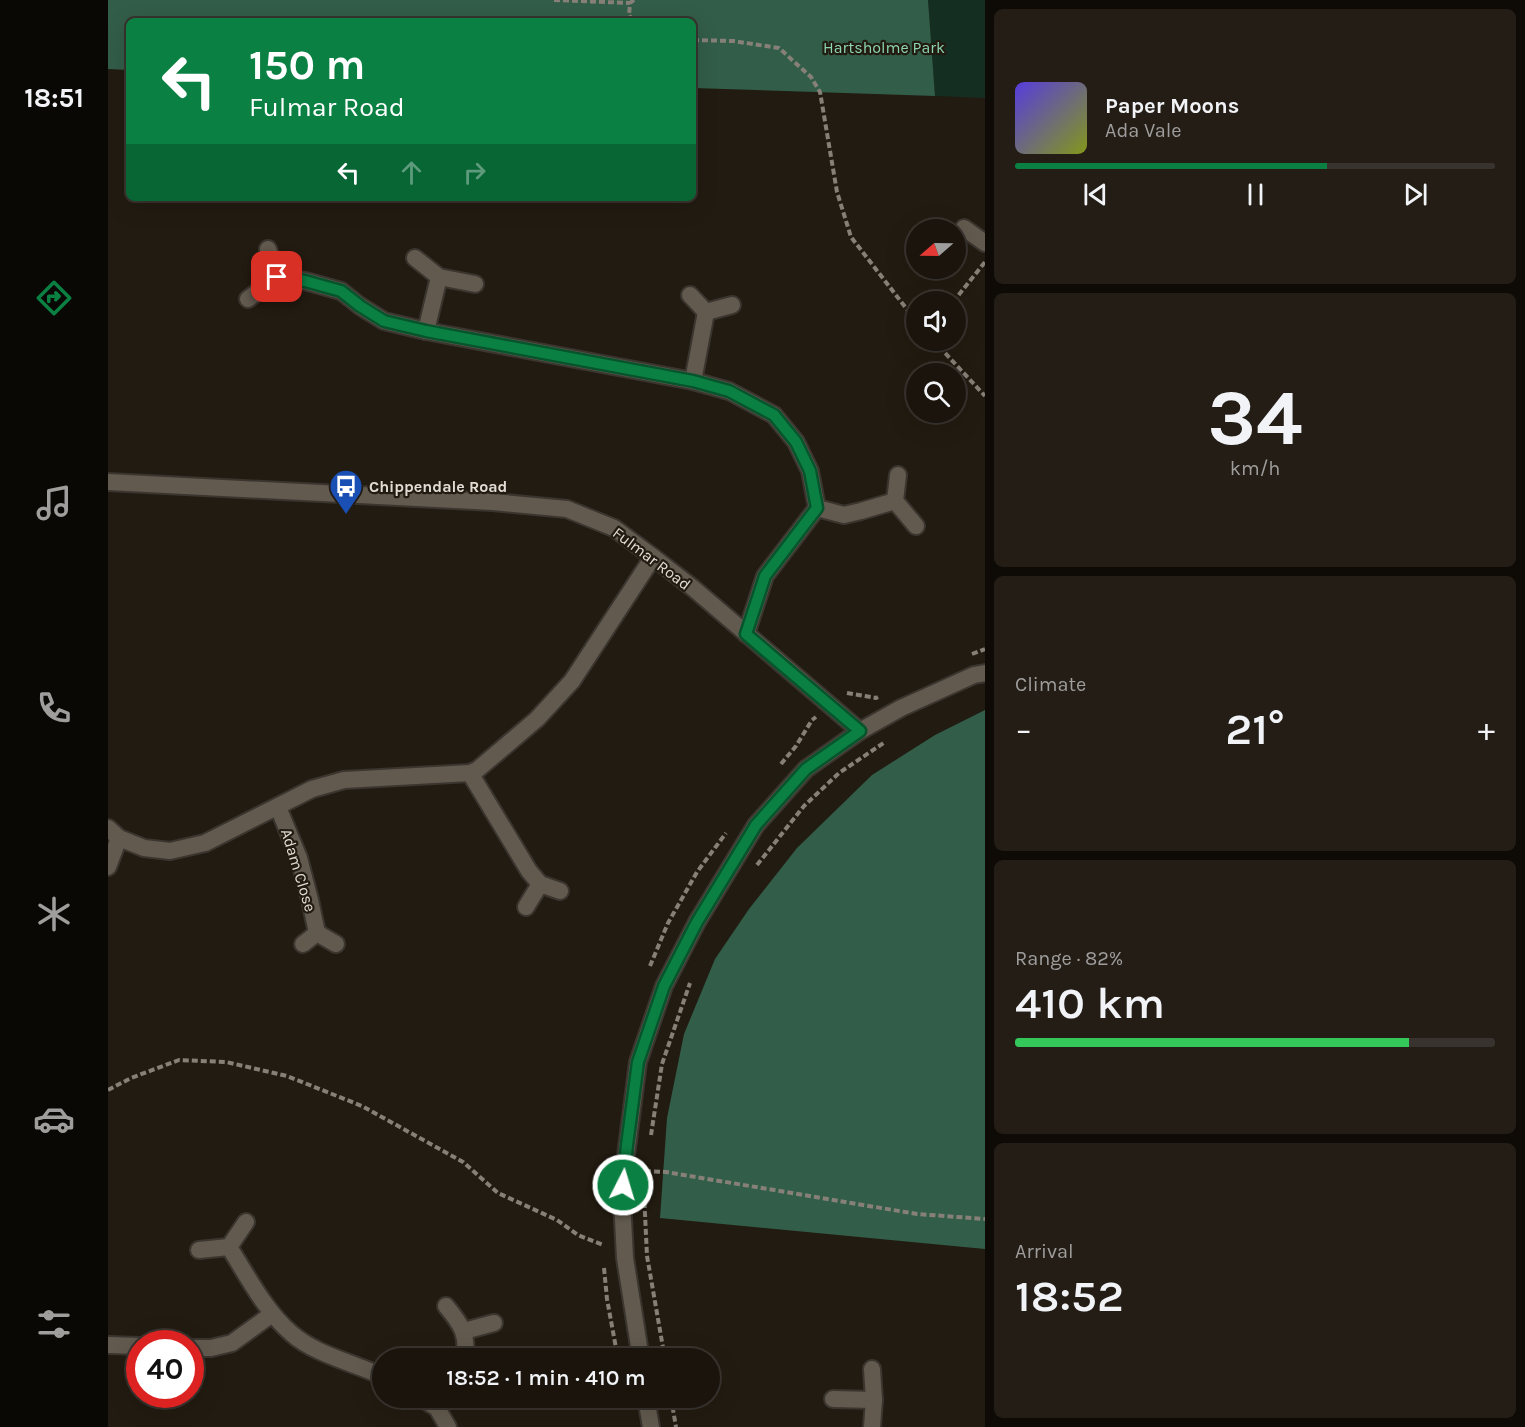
<!DOCTYPE html>
<meta charset="utf-8">
<style>
body{margin:0;font-family:Karla,sans-serif;background:#231d16;color:#f1f3f6;height:100vh;display:flex;flex-direction:column;font-size:22px;white-space:nowrap}
*{box-sizing:border-box;margin:0}
p{font-size:20px;color:#9f9e9d}
.icon{flex:none;width:33px;height:33px;fill:none;stroke:currentColor;stroke-width:2;stroke-linecap:round;stroke-linejoin:round}
.map{position:relative;flex:1;overflow:hidden}
.side{display:flex;flex-direction:column;gap:9px;padding:9px;background:#0e0b07;width:540px}
.side>*{flex:none}
.banner{position:absolute;left:18px;top:18px;width:570px;height:183px;border-radius:9px;box-shadow:0 6px 24px #0002,0 0 0 2px #38332e;background:#0b8043;color:#fff;overflow:hidden}
.needle{width:39px;rotate:250deg}
.tools{position:absolute;left:798px;top:219px;display:grid;gap:12px}
.tools a{display:grid;place-items:center;width:60px;height:60px;border-radius:50%;background:#1a140d;box-shadow:0 6px 24px #0002,0 0 0 2px #38332e;font-size:30px}
.speed{position:absolute;left:18px;top:1330px;display:flex;gap:12px;font-size:30px;font-weight:700;text-align:center}
.speed>*{display:grid;place-content:center;width:78px;height:78px;border-radius:50%;background:#1a140d;box-shadow:0 6px 24px #0002,0 0 0 2px #38332e;line-height:1}
.speed .limit{border:9px solid #d22;background:#fff;color:#111}
.pin{position:absolute;display:grid;place-items:center;width:51px;height:51px;color:#fff;margin:-26px;border-radius:12px;box-shadow:0 3px 9px #0006}
.me{position:absolute;width:66px;margin:-33px;rotate:5deg;stroke-linejoin:round;filter:drop-shadow(0 0 4px #0008)}
.turn{display:flex;align-items:center;gap:21px;height:126px;padding:0 24px;font-size:27px}
.turn .icon{width:78px;height:78px;stroke-width:2.5}
.turn b{display:block;font-size:42px;line-height:51px}
.lanes{display:flex;align-items:center;height:57px;padding:0 24px;background:#0003;justify-content:center;gap:30px;direction:ltr}
.lanes .off{opacity:.35}
.big{font-size:45px;font-weight:600;line-height:1.1}
.side .tile{flex:1;display:flex;flex-direction:column;justify-content:center;gap:9px;min-width:0;padding:0 21px;border-radius:9px;background:#231d16}
.side .dial{align-items:center;gap:0}
.dial b{font-size:78px;line-height:1}
.song{display:flex;align-items:center;gap:18px}
.cover{width:72px;height:72px;border-radius:9px;background:linear-gradient(135deg,hsl(250 70% 55%),hsl(70 70% 35%))}
.played{height:6px;border-radius:3px;background:linear-gradient(90deg,#0b8043 65%,#38332e 65%)}
.keys{display:flex;justify-content:space-around;direction:ltr}
.heat{display:flex;justify-content:space-between;align-items:center;font-size:33px;direction:ltr}
.charge{height:9px;border-radius:4px;background:linear-gradient(90deg,#34c759 82%,#38332e 0)}
.trip{position:absolute;left:264px;top:1348px;width:348px;height:60px;border-radius:30px;background:#1a140d;box-shadow:0 6px 24px #0002,0 0 0 2px #38332e;font-weight:600;line-height:60px;text-align:center}
main{display:flex;flex:1;min-height:0}
.tab-bar{display:flex;flex-direction:column;width:108px;justify-content:space-around;align-items:center;background:#0a0805;color:#9f9e9d}
.tab-bar .icon{width:42px;height:42px}
.tab-bar .current{color:#0b8043}
.tab-bar b{font-size:27px;color:#f1f3f6}
.map>svg:first-child{display:block}
</style>
<main>
<nav class="tab-bar">
<b>18:51</b>
<svg class="icon current" aria-label="directions" viewBox="0 0 24 24"><path d="M12 3l9 9-9 9-9-9zM9 14v-3h6M13 9l2 2-2 2"/></svg>
<svg class="icon" aria-label="music" viewBox="0 0 24 24"><path d="M9 18V5l10-2v13"/><circle cx="6" cy="18" r="3"/><circle cx="16" cy="16" r="3"/></svg>
<svg class="icon" aria-label="phone" viewBox="0 0 24 24"><path d="M5 4h4l2 5-3 2q2 4 5 5l2-3 5 2v4C11 20 4 13 5 4z"/></svg>
<svg class="icon" aria-label="climate" viewBox="0 0 24 24"><path d="M12 3v18M4 7l16 10M4 17L20 7"/></svg>
<svg class="icon" aria-label="car" viewBox="0 0 24 24"><path d="M5 17H2v-5l4-1 3-4h7l3 4 3 1v5h-3M9 17h6M6 11h13"/><circle cx="7" cy="17" r="2"/><circle cx="17" cy="17" r="2"/></svg>
<svg class="icon" aria-label="filters" viewBox="0 0 24 24"><path d="M4 7h16M4 17h16"/><circle cx="9" cy="7" r="2"/><circle cx="15" cy="17" r="2"/></svg>
</nav>
<div class="map">
<svg width="877" height="1427" viewBox="0 0 877 1427">
<rect width="100%" height="100%" fill="#221b11"/>
<polygon fill="#142f22" points="820,0 877,0 877,98 827,96"/>
<g fill="#325d48">
<polygon points="0,0 820,0 827,96 585,88 585,21 21,21 21,70 0,69"/>
<polygon points="877,710 877,1249 552,1218 559,1118 576,1034 607,959 641,909 689,848 764,775 827,735"/>
</g>
<g fill="none" stroke-linecap="round" stroke-linejoin="round">
<defs>
<g id="minor">
<polyline points="856,228 877,243"/>
<polyline points="160,249 169,277"/>
<polyline points="307,258 331,277 367,284"/>
<polyline points="582,295 598,312 624,305"/>
<polyline points="140,299 169,277 197,281 233,291 252,306 276,321 318,331 585,381 621,391 666,415 688,442 702,471 709,508 657,576 638,634"/>
<polyline points="318,331 331,277"/>
<polyline points="585,381 598,312"/>
<polyline points="790,475 787,501 808,526"/>
<polyline points="0,482 385,502 459,509 506,528 545,557 585,588 752,731"/>
<polyline points="709,508 736,515 753,511 787,501"/>
<polyline points="362,773 421,871 432,884 452,891"/>
<polyline points="170,807 191,858 202,900 209,933"/>
<polyline points="0,828 11,838 36,848 62,851 97,843 204,789 236,780 362,773 369,770 429,719 464,681 545,557"/>
<polyline points="0,867 11,838"/>
<polyline points="418,907 432,884"/>
<polyline points="195,944 209,933 228,944"/>
<path d="M121,1247C139,1275 157,1311 183,1333C206,1354 246,1363 274,1376"/>
<polyline points="91,1250 121,1247 138,1222"/>
<path d="M338,1306C353,1324 361,1335 356,1359"/>
<polyline points="356,1331 386,1323"/>
<polyline points="0,1345 32,1346"/>
<polyline points="82,1348 103,1348 124,1343 164,1314"/>
<polyline points="313,1398 329,1408 340,1427"/>
<polyline points="725,1399 766,1400"/>
<polyline points="764,1427 766,1400 764,1369"/>
</g>
<g id="tertiary">
<polyline points="533,1359 517,1258 514,1200 516,1171 530,1062 556,986 589,922 648,825 698,769 752,731 793,708 866,675 877,673"/>
<polyline points="538,1398 543,1427"/>
</g>
</defs>
<use href="#minor" stroke="#3b3530" stroke-width="20"/>
<use href="#tertiary" stroke="#3b3530" stroke-width="20"/>
<g stroke="#868078" stroke-width="4" stroke-dasharray="6 3" stroke-linecap="butt">
<polyline points="446,0 522,3"/>
<polyline points="526,0 522,3 521,16 528,21"/>
<polyline points="585,40 625,41 671,48 703,77 712,92 729,192 743,237 808,321"/>
<polyline points="845,302 877,262"/>
<polyline points="825,340 877,396"/>
<polyline points="864,654 877,649"/>
<polyline points="739,693 768,698 770,697"/>
<polyline points="673,764 688,746 704,720 708,717"/>
<polyline points="649,865 696,806 731,773 777,742"/>
<polyline points="542,966 560,923 589,872 618,833"/>
<polyline points="0,1090 23,1078 71,1060 118,1062 179,1076 254,1106 355,1162 390,1193 449,1220 470,1235 495,1245"/>
<polyline points="543,1135 554,1064 582,983"/>
<polyline points="537,1171 558,1172 809,1214 877,1219"/>
<polyline points="536,1193 539,1256 557,1359"/>
<polyline points="496,1268 499,1299 510,1359"/>
<polyline points="563,1398 568,1427"/>
</g>
<use href="#minor" stroke="#625a4e" stroke-width="16"/>
<use href="#tertiary" stroke="#625a4e" stroke-width="16"/>
</g>
<g fill="none" stroke-linecap="round" stroke-linejoin="round">
<defs>
<polyline id="route" points="169,277 197,281 233,291 252,306 276,321 318,331 585,381 621,391 666,415 688,442 702,471 709,508 657,576 638,634 752,731 698,769 648,825 589,922 556,986 530,1062 519,1145 515,1185"/>
</defs>
<use href="#route" stroke="#07532c" stroke-width="15"/>
<use href="#route" stroke="#0b8043" stroke-width="10"/>
</g>
<defs>
<symbol id="bus-pin" viewBox="-11 -11 22 30"><path d="M0 17L-7.5 6A9.5 9.5 0 1 1 7.5 6Z" fill="#1a4fb4" stroke="#221b11"/><path d="M-5-6H5V4H4V6H2V4H-2V6H-4V4H-5ZM-3.5-4V0h7V-4ZM-3.5 1.2v1.5H-2V1.2ZM2 1.2v1.5H3.5V1.2Z" fill="#fff"/></symbol>
</defs>
<g fill-rule="evenodd">
<use href="#bus-pin" x="219" y="467" width="38" height="52"/>
</g>
<g text-anchor="middle" stroke-width="4.5" stroke-linejoin="round" paint-order="stroke">
<g font-size="16" fill="#8cd5b0" stroke="#221b11">
<text x="776" y="53">Hartsholme Park</text>
</g>
<g font-size="16" font-weight="bold" fill="#e1dcd5" stroke="#221b11" text-anchor="start">
<text x="261" y="492">Chippendale Road</text>
</g>
<g font-size="16" fill="#e1dcd5" stroke="#221b11">
<text transform="translate(544 558) rotate(37)" y="6">Fulmar Road</text>
<text transform="translate(191 870) rotate(73)" y="6">Adam Close</text>
</g>
</g>
</svg>
<div class="tools">
<a><svg class="needle" viewBox="-14 -14 28 28"><path d="M0-13l5 13h-10z" fill="#e53935"/><path d="M0 13l5-13h-10z" fill="#9f9e9d"/></svg></a>
<a><svg class="icon" aria-label="sound" viewBox="0 0 24 24"><path d="M4 9h4l5-4v14l-5-4H4zM17 9q2 3 0 6"/></svg></a>
<a><svg class="icon" aria-label="search" viewBox="0 0 24 24"><circle cx="10" cy="10" r="6"/><path d="M15 15l6 6"/></svg></a>
</div>
<div class="speed"><div class="limit">40</div></div>
<div class="pin" style="left:169px;top:277px;background:#d93025"><svg class="icon" aria-label="arrive" viewBox="0 0 24 24"><path d="M6 21V4h12l-3 4 3 4H6"/></svg></div>
<svg class="me" style="left:515px;top:1185px" viewBox="-20 -20 40 40"><circle r="17" fill="#0b8043" stroke="#fff" stroke-width="3"/><path d="M0-11L8 9 0 5-8 9z" fill="#fff"/></svg>
<div class="trip">18:52 · 1 min · 410 m</div>
<div class="banner">
<div class="turn"><svg class="icon" aria-label="left" viewBox="0 0 24 24"><path d="M17 20v-9H6M10 6l-5 5 5 5"/></svg><div><b>150 m</b>Fulmar Road</div></div>
<div class="lanes"><svg class="icon" aria-label="left" viewBox="0 0 24 24"><path d="M17 20v-9H6M10 6l-5 5 5 5"/></svg><svg class="icon off" aria-label="ahead" viewBox="0 0 24 24"><path d="M12 20V5M6 11l6-6 6 6"/></svg><svg class="icon off" aria-label="right" viewBox="0 0 24 24"><path d="M7 20v-9h11M14 6l5 5-5 5"/></svg></div>
</div>
</div>
<section class="side">
<div class="tile">
<div class="song"><i class="cover"></i><div><b>Paper Moons</b><p>Ada Vale</p></div></div>
<div class="played"></div>
<div class="keys"><svg class="icon" aria-label="previous" viewBox="0 0 24 24"><path d="M18 5L8 12l10 7zM5 5v14"/></svg><svg class="icon" aria-label="pause" viewBox="0 0 24 24"><path d="M8 5v14M16 5v14"/></svg><svg class="icon" aria-label="next" viewBox="0 0 24 24"><path d="M6 5l10 7-10 7zM19 5v14"/></svg></div>
</div>
<div class="tile dial"><b>34</b><p>km/h</p></div>
<div class="tile"><p>Climate</p>
<div class="heat"><a>−</a><b class="big">21°</b><a>+</a></div>
</div>
<div class="tile"><p>Range · 82%</p><b class="big">410 km</b><div class="charge"></div></div>
<div class="tile"><p>Arrival</p><b class="big">18:52</b></div>
</section>
</main>
